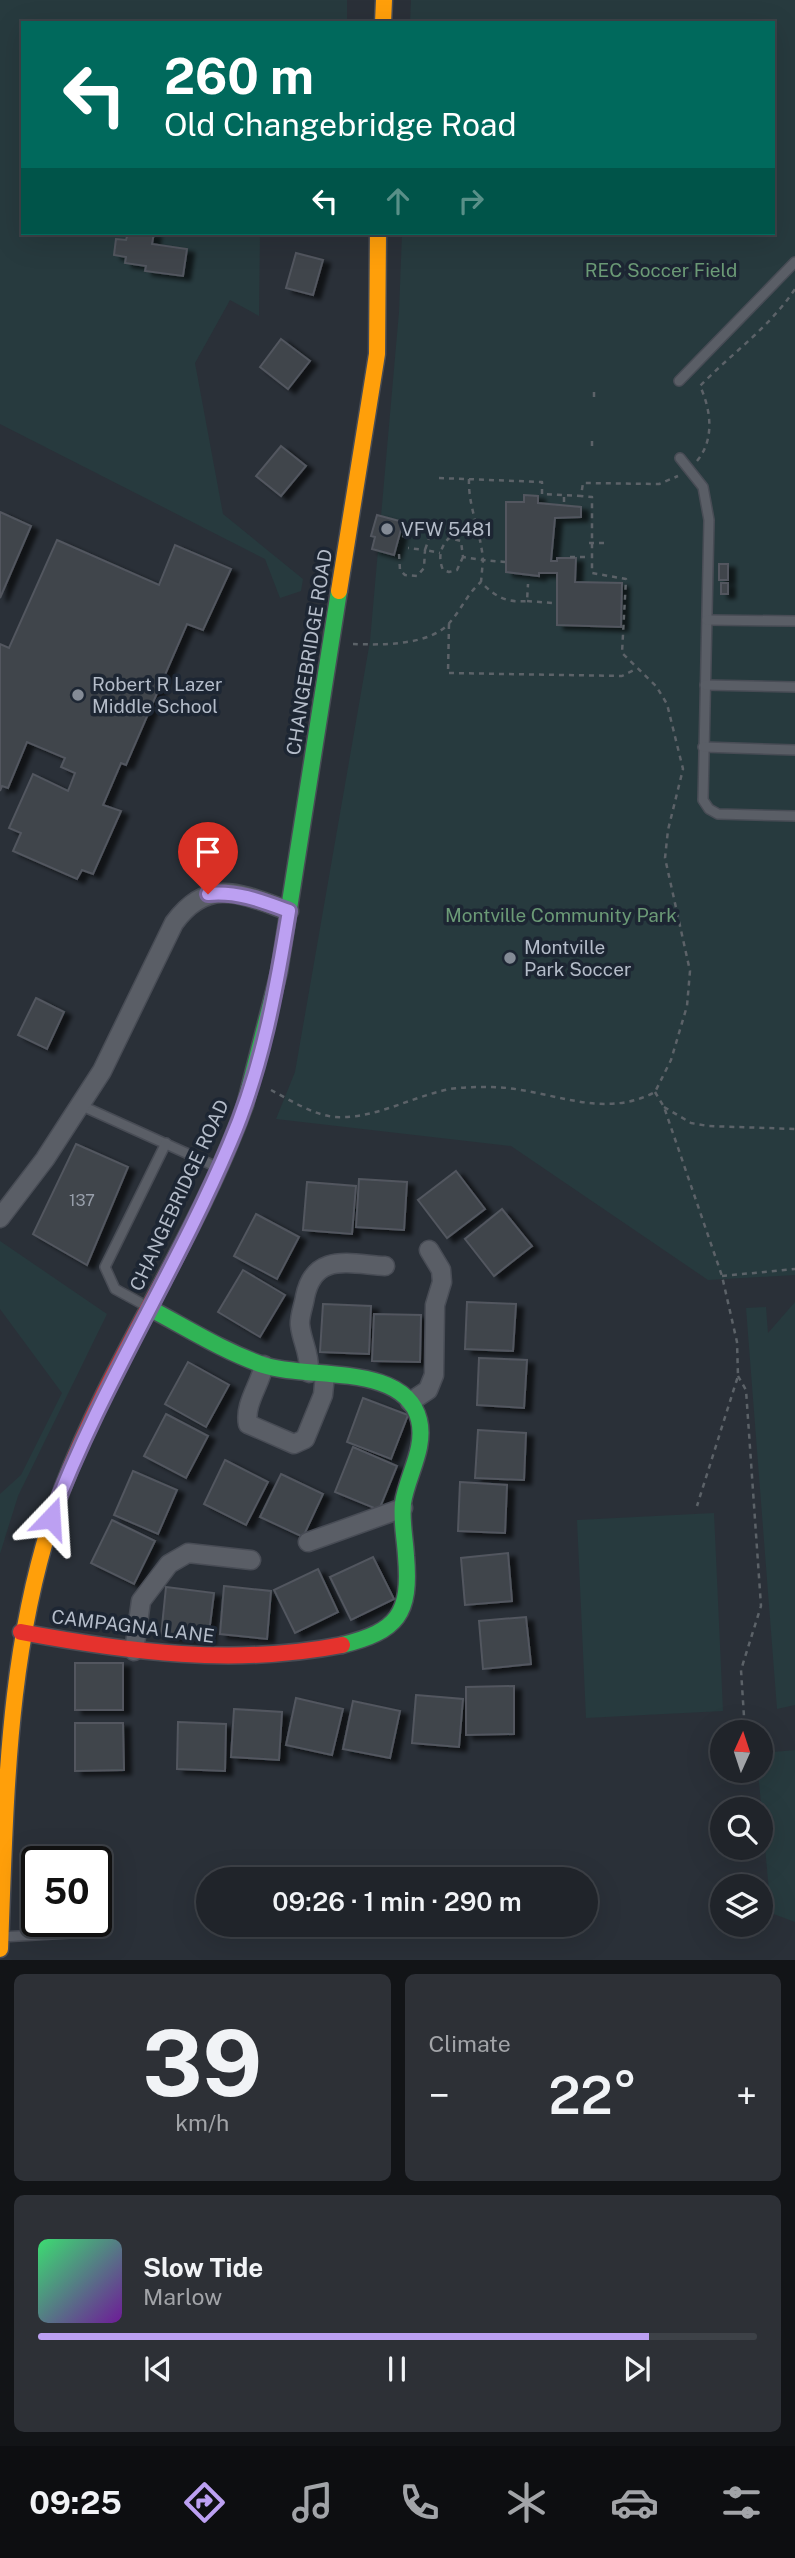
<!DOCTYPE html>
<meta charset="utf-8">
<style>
body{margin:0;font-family:"Public Sans",sans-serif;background:#2d3036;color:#f1f3f6;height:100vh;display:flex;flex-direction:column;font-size:26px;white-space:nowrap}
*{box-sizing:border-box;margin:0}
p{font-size:23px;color:#a2a4a8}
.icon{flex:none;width:38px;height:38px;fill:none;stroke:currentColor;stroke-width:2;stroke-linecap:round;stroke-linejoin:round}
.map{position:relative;height:1960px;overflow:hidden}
.details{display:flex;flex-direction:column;gap:14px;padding:14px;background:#121417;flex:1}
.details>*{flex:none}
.banner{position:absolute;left:21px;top:21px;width:754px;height:214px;border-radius:0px;box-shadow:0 7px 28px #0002,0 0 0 2px #3d4147;background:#00695c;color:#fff;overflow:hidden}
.needle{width:46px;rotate:3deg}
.tools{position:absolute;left:710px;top:1720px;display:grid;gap:14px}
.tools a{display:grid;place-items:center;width:63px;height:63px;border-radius:50%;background:#20242a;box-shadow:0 7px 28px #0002,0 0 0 2px #3d4147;font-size:35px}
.speed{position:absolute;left:21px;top:1846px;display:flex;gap:14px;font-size:35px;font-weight:700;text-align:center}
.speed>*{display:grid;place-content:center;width:91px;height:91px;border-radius:50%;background:#20242a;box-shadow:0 7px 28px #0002,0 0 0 2px #3d4147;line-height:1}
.speed .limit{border:4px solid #111;border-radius:10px;background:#fff;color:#111}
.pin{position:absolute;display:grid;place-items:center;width:60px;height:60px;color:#fff;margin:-72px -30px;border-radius:50% 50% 50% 0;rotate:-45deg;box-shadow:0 0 7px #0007}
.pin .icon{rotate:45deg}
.me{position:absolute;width:77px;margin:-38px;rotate:20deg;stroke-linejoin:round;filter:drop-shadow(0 0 5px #0008)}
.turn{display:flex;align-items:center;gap:24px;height:147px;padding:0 28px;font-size:32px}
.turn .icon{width:91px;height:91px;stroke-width:2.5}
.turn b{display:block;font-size:49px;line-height:60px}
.lanes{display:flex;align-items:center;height:66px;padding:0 28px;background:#0003;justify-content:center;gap:35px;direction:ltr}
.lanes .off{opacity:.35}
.big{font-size:52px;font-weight:600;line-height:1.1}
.details .widget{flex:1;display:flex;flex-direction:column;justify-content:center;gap:10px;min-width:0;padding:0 24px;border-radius:10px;background:#2d3036}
.details .dial{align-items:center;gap:0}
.dial b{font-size:91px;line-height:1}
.song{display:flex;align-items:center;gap:21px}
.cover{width:84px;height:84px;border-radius:10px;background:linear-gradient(135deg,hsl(140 70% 55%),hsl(280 70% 35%))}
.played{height:7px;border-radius:4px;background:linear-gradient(90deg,#bca0f2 85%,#3d4147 85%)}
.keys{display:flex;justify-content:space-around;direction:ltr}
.heat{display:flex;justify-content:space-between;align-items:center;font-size:38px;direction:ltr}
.details .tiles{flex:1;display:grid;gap:14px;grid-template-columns:1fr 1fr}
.widget:last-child{grid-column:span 2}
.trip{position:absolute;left:196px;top:1867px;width:402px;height:70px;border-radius:35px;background:#20242a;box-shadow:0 7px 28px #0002,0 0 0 2px #3d4147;font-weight:600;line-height:70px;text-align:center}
.menu{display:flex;height:112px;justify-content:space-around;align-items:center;background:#0d0e11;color:#a2a4a8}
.menu .icon{width:49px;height:49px}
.menu .current{color:#bca0f2}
.menu b{font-size:32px;color:#f1f3f6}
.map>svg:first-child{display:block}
</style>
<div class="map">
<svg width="795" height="1960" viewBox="0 0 795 1960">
<defs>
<filter id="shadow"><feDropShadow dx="7" dy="4" stdDeviation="2" flood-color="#0009"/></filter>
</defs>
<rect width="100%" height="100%" fill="#2a3038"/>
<g fill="#273a3e">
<polygon points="0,0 347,0 347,23 23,23 23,233 260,233 259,316 230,300 195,363 223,514 303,579 301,591 280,598 265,559 0,424"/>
<polygon points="411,0 795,0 795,1275 708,1280 511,1146 276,1119 295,1072 370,641 399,312 402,233 774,233 774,23 410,23"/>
<polygon points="0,1241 107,1314 18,1496 0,1554 0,1494 21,1475 62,1393 0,1309"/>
<polygon points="795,1302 795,1705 777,1709 746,1308 766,1307 768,1333"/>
<polygon points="714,1513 723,1711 586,1718 577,1520"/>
<polygon points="795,1750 795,1922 771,1913 758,1771 761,1771 761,1753"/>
</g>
<g fill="#3f444c" stroke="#52575f" stroke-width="2" filter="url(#shadow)">
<polygon points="128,233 154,233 152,244 187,249 183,276 145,271 146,266 125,263 126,257 114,255 116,239 126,240"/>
<polygon points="296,253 323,260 313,295 286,288"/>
<polygon points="281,339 310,361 288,389 260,367"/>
<polygon points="281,446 306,466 281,496 256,476"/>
<polygon points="524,495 538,496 538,503 581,507 581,517 555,518 551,561 557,561 557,558 576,558 575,582 622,583 621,627 557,625 557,573 539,573 539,576 506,572 506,502 524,502"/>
<polygon points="0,512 31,526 0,598"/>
<polygon points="377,515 403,522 394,555 372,549 375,537 371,536"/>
<polygon points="57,540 159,585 175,545 231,569 203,630 187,624 126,765 121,763 103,805 121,811 93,874 82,870 77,879 13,851 21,833 9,828 33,774 68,791 75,773 61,767 65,758 27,742 8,788 2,786 0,791 0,644 9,648"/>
<rect x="719" y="564" width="9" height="16"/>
<rect x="721" y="583" width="7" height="11"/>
<polygon points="36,998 64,1012 47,1049 18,1035"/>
<polygon points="76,1144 128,1167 87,1265 33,1234"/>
<polygon points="456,1171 485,1209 447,1238 418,1200"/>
<polygon points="359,1179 407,1182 404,1230 356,1227"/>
<polygon points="307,1182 356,1186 352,1234 303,1230"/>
<polygon points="502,1209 532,1246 494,1276 465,1239"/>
<polygon points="256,1214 299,1237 277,1279 234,1256"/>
<polygon points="243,1270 285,1295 260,1337 218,1312"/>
<polygon points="467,1302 516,1304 513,1351 465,1349"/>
<polygon points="323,1304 371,1306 369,1354 320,1352"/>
<polygon points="374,1314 421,1315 420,1362 372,1361"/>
<polygon points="479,1358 527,1360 524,1408 477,1405"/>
<polygon points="188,1362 229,1385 206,1427 165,1404"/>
<polygon points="363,1398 408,1415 391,1459 347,1442"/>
<polygon points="166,1414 208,1436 186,1478 144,1456"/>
<polygon points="478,1430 526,1433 524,1480 475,1478"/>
<polygon points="353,1447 397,1466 379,1510 335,1492"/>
<polygon points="225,1460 268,1482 246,1525 204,1504"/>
<polygon points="133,1471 177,1490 158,1534 114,1515"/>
<polygon points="281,1474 323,1494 303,1537 260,1517"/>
<polygon points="460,1482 507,1485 505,1533 458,1531"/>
<polygon points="112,1520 155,1541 134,1584 91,1563"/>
<polygon points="508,1553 512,1601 465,1605 461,1558"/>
<polygon points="373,1557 394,1599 351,1620 330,1577"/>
<polygon points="318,1569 338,1612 295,1633 274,1590"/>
<polygon points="224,1586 271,1591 267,1639 220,1634"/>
<polygon points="166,1587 214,1593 208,1641 161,1636"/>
<polygon points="526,1617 531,1664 483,1669 479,1621"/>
<rect x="75" y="1663" width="48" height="47"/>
<polygon points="514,1686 514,1734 466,1735 466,1687"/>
<polygon points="416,1695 463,1699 459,1747 412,1743"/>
<polygon points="296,1698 343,1709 332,1755 286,1745"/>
<polygon points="353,1701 400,1711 390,1758 343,1749"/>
<polygon points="234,1709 282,1712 279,1760 231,1757"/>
<polygon points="178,1722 226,1724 225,1771 177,1769"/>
<polygon points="75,1723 123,1723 124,1770 75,1771"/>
</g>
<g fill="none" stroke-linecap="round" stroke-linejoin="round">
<defs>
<g id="lane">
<polyline points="679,381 795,262"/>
<polyline points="680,458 703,487 709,520 703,800 709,809 718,814 795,816"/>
<polyline points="707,620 795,621"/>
<polyline points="705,685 795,687"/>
<polyline points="703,747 795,750"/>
<polyline points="80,1105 217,1167"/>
<polyline points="148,1307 115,1289 105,1267 166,1143"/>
<polyline points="2,1937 86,1932"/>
</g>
<g id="street">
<path d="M0,1218L45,1159L102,1071L174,923C208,876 242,894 289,911"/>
<path d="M264,1365C260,1385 244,1404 248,1424L294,1444L305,1439L323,1395L325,1375"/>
<path d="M309,1373C310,1352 302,1343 300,1325C299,1317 304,1305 305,1297C314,1252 349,1264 385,1266"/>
<polyline points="410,1402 428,1390 434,1375 435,1305 442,1282 441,1270 429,1250"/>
<polyline points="308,1542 403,1508"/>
<polyline points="134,1651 141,1601 169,1564 188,1553 251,1560"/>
</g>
<g id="fast">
<polyline points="245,1105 279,972 339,591"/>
<path d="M149,1308C187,1328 223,1351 263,1365C307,1380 405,1362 419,1420C426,1448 407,1476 403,1503C401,1520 405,1538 406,1556C411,1614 398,1631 342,1645"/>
</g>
<g id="slow">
<polyline points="383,23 384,0"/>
<polyline points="339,591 377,354 378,233"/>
<path d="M0,1949C6,1792 7,1635 63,1487"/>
</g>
<g id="jam">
<path d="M63,1487C113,1355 197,1238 245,1105"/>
<path d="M21,1632C128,1652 234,1666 342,1645"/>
</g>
</defs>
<use href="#lane" stroke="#484c55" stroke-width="12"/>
<use href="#street" stroke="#484c55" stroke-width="21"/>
<use href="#fast" stroke="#484c55" stroke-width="19"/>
<use href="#slow" stroke="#484c55" stroke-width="19"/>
<use href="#jam" stroke="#484c55" stroke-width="19"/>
<g stroke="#5c6268" stroke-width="2.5" stroke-dasharray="5 5" stroke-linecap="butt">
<polyline points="594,397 594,387"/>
<polyline points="592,441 592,449"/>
<path d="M697,461C715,439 711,410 700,386C732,353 769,328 795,289"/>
<polyline points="439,478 542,482 542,494 564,495"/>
<path d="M469,479C468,507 481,532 483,560L505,562"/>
<polyline points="564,502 564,495 581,496 583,483 659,484 678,476"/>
<polyline points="402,536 408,537 411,525 433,526 425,550 440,553"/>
<polyline points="589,543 605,543"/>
<polyline points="399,554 400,570 405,575 417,576 424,568 425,550 408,548"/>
<path d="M463,557L457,570L449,572L443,570C438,558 440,547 449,538L461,541L463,557L483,560L481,582C495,597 507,603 527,601L528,584"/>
<polyline points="570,557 590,557"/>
<polyline points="527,601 552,603"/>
<polyline points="449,624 448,673 622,676 636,669"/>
<path d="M353,644C381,645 432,646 451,621C462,608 468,593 481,582"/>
<path d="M271,1090C290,1100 313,1115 335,1117C376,1119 410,1097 450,1089C464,1087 478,1087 492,1087C548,1088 601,1121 655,1092L671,1060L687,1006L690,971L665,858L668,830L683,769L667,704L656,686L622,653L626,579L592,573V497L581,496"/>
<polyline points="655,1092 664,1107 722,1276 737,1342 738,1376 697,1506"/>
<polyline points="664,1107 691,1123 708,1126 795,1129"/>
<polyline points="722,1276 795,1269"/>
<polyline points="738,1376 746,1390 761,1606 741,1670 745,1732"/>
</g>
<use href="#lane" stroke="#5a5e66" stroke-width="9"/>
<use href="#street" stroke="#5a5e66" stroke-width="18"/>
<use href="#fast" stroke="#30b455" stroke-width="16"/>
<use href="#slow" stroke="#ff9f0a" stroke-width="16"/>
<use href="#jam" stroke="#e5322d" stroke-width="16"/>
</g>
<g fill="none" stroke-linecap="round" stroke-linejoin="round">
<defs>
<path id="route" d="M51,1518C100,1388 176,1271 230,1143C262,1069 276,991 289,911C262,901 237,891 208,894"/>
</defs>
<use href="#route" stroke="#7a689d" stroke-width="18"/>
<use href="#route" stroke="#bca0f2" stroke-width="12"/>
</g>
<g fill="#848b96" stroke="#1d2633" stroke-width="2.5">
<circle cx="387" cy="529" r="7"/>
<circle cx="78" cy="695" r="7"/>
<circle cx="510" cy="958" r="7"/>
</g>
<g text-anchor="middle" stroke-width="7" stroke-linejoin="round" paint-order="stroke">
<g font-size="16" fill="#979eaa">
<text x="82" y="1206">137</text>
</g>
<g font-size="19" fill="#6b9a76" stroke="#1d2633">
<text x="661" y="277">REC Soccer Field</text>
<text x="561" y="922">Montville Community Park</text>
</g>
<g font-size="19" fill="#b4bcc9" stroke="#1d2633" text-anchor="start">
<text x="401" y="536">VFW 5481</text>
<text x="92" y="691">Robert R Lazer<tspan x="92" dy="22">Middle School</tspan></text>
<text x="524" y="954">Montville<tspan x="524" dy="22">Park Soccer</tspan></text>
</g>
<g font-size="19" fill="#b4bcc9" stroke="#1d2633">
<text transform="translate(309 652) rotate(-81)" y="7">CHANGEBRIDGE ROAD</text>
<text transform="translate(179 1195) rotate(-65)" y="7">CHANGEBRIDGE ROAD</text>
<text transform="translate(133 1626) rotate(7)" y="7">CAMPAGNA LANE</text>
</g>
</g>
</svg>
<div class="tools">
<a><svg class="needle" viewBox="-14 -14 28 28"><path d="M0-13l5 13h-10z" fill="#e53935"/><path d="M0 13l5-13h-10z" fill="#a2a4a8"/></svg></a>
<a><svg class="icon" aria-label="search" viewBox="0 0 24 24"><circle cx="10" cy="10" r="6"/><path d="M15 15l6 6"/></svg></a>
<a><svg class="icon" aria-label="layers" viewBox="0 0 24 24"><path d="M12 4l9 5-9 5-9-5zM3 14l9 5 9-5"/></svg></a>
</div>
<div class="speed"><div class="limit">50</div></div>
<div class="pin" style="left:208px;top:894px;background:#d93025"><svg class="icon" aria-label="arrive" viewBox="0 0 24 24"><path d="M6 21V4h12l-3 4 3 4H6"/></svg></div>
<svg class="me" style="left:51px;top:1518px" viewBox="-20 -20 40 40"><path d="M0-17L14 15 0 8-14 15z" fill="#bca0f2" stroke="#fff" stroke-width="4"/></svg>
<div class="trip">09:26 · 1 min · 290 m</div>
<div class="banner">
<div class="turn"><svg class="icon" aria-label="left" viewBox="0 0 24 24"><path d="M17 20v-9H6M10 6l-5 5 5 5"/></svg><div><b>260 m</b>Old Changebridge Road</div></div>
<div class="lanes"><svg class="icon" aria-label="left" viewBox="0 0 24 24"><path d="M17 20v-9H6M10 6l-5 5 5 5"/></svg><svg class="icon off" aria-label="ahead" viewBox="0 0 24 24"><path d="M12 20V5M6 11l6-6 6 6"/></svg><svg class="icon off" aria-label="right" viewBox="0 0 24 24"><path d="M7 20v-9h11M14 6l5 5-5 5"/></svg></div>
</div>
</div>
<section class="details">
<div class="tiles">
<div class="widget dial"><b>39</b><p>km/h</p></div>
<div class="widget"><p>Climate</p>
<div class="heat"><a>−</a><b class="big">22°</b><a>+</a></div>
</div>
<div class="widget">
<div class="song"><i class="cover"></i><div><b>Slow Tide</b><p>Marlow</p></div></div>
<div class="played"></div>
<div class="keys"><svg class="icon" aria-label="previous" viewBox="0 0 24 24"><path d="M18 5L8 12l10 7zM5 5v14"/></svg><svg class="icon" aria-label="pause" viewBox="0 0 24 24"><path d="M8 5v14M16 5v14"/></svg><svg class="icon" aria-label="next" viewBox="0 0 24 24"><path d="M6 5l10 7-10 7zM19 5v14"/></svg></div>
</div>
</div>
</section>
<nav class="menu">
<b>09:25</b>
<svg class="icon current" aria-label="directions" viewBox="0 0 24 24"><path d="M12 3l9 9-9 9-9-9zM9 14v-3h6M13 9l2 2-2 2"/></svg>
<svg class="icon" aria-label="music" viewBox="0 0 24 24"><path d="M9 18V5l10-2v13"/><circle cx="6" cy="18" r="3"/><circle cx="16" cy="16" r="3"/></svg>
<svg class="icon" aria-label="phone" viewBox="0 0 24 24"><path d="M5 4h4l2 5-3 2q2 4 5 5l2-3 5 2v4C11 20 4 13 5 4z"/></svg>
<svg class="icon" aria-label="climate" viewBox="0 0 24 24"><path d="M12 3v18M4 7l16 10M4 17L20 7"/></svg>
<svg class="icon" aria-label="car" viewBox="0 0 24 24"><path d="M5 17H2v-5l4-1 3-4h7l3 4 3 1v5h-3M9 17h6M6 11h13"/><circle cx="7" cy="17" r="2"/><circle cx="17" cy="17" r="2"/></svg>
<svg class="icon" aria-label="filters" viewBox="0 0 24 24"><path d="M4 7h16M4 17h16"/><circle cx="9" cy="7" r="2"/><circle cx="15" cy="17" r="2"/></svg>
</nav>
